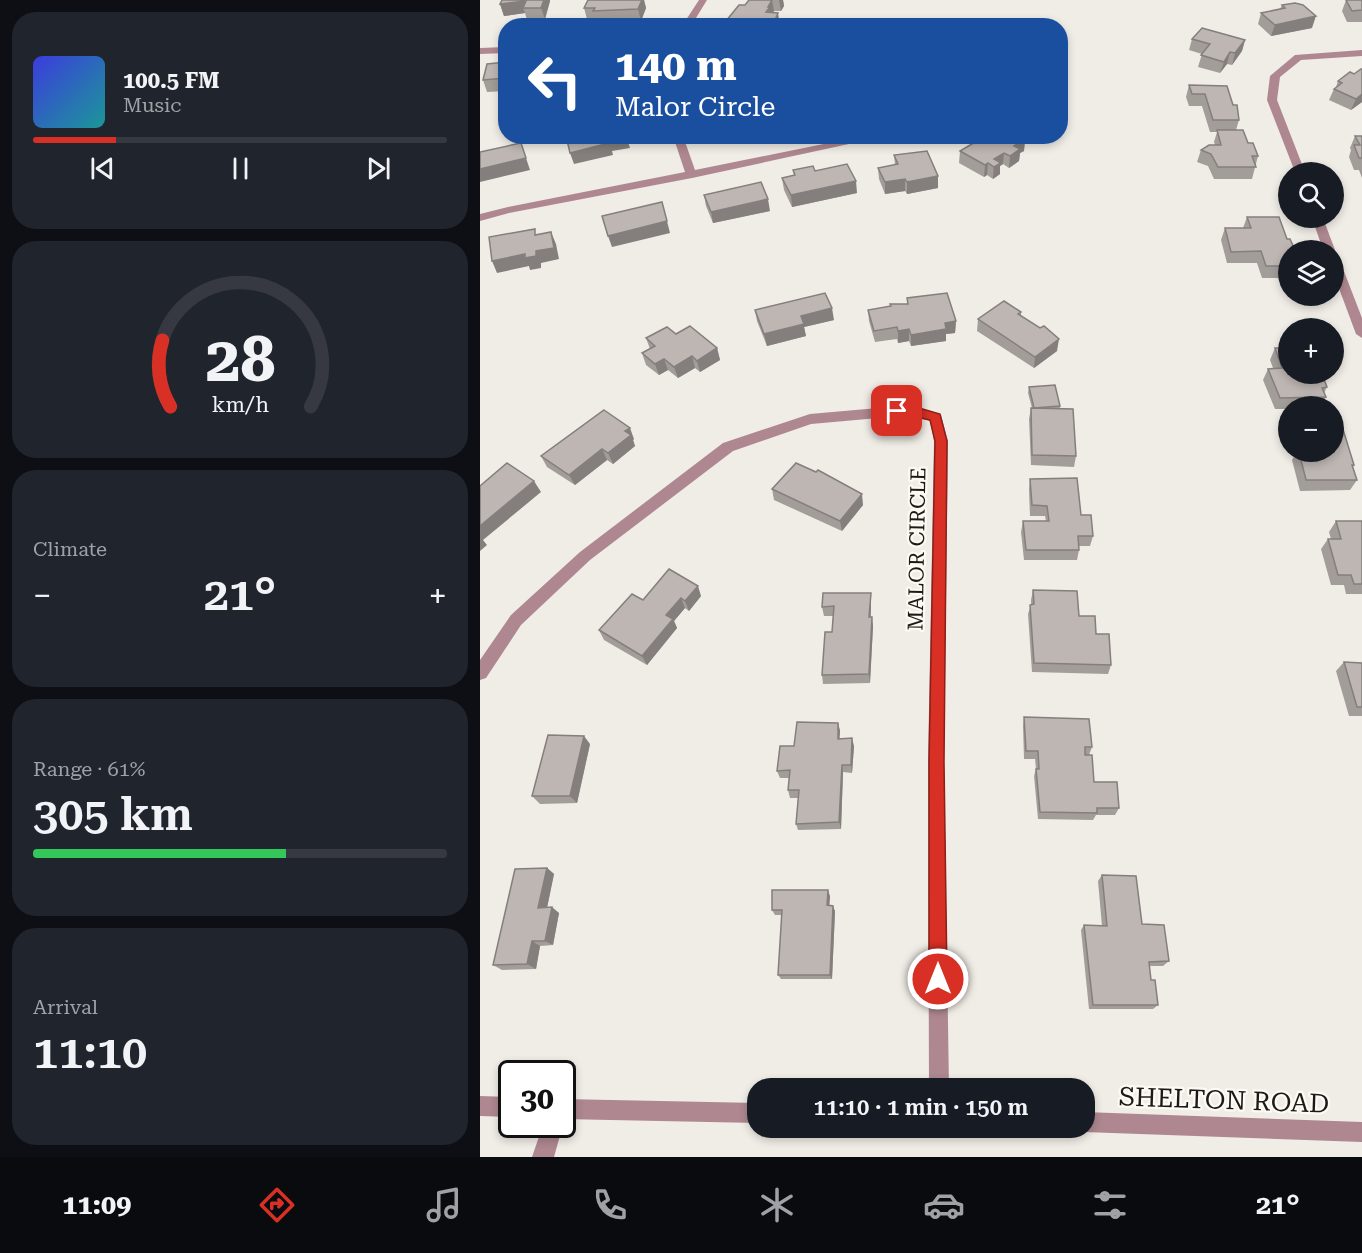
<!DOCTYPE html>
<meta charset="utf-8">
<style>
body{margin:0;font-family:"Roboto Serif",serif;background:#20242c;color:#f1f3f6;height:100vh;display:flex;flex-direction:column;font-size:22px;white-space:nowrap}
*{box-sizing:border-box;margin:0}
p{font-size:20px;color:#9ea1a6}
.icon{flex:none;width:33px;height:33px;fill:none;stroke:currentColor;stroke-width:2;stroke-linecap:round;stroke-linejoin:round}
.map{position:relative;flex:1;overflow:hidden}
.sheet{display:flex;flex-direction:column;gap:12px;padding:12px;background:#0d0f14;width:480px}
.sheet>*{flex:none}
.guide{position:absolute;left:18px;top:18px;width:570px;height:126px;border-radius:24px;box-shadow:0 3px 9px #0003;background:#1a4fa0;color:#fff;overflow:hidden}
.tools{position:absolute;left:798px;top:162px;display:grid;gap:12px}
.tools a{display:grid;place-items:center;width:66px;height:66px;border-radius:50%;background:#171b24;box-shadow:0 3px 9px #0003;font-size:30px}
.speed{position:absolute;left:18px;top:1060px;display:flex;gap:12px;font-size:30px;font-weight:700;text-align:center}
.speed>*{display:grid;place-content:center;width:78px;height:78px;border-radius:50%;background:#171b24;box-shadow:0 3px 9px #0003;line-height:1}
.speed .limit{border:3px solid #111;border-radius:9px;background:#fff;color:#111}
.pin{position:absolute;display:grid;place-items:center;width:51px;height:51px;color:#fff;margin:-26px;border-radius:12px;box-shadow:0 3px 9px #0006}
.me{position:absolute;width:66px;margin:-33px;rotate:0deg;stroke-linejoin:round;filter:drop-shadow(0 0 4px #0008)}
.turn{display:flex;align-items:center;gap:21px;height:126px;padding:0 18px;font-size:27px}
.turn .icon{width:78px;height:78px;stroke-width:2.5}
.turn b{display:block;font-size:42px;line-height:51px}
.big{font-size:45px;font-weight:600;line-height:1.1}
.sheet .widget{flex:1;display:flex;flex-direction:column;justify-content:center;gap:9px;min-width:0;padding:0 21px;border-radius:24px;background:#20242c}
.sheet .dial{align-items:center;gap:0}
.dial svg{height:156px;overflow:visible;fill:none;stroke:#363941;stroke-width:7;stroke-linecap:round;text-anchor:middle}
.dial text{fill:#f1f3f6;stroke:none}
.song{display:flex;align-items:center;gap:18px}
.cover{width:72px;height:72px;border-radius:9px;background:linear-gradient(135deg,hsl(240 70% 55%),hsl(180 70% 35%))}
.played{height:6px;border-radius:3px;background:linear-gradient(90deg,#d93025 20%,#363941 20%)}
.keys{display:flex;justify-content:space-around;direction:ltr}
.heat{display:flex;justify-content:space-between;align-items:center;font-size:33px;direction:ltr}
.charge{height:9px;border-radius:4px;background:linear-gradient(90deg,#34c759 61%,#363941 0)}
.trip{position:absolute;left:267px;top:1078px;width:348px;height:60px;border-radius:24px;background:#171b24;box-shadow:0 3px 9px #0003;font-weight:600;line-height:60px;text-align:center}
.tab-bar{display:flex;height:96px;justify-content:space-around;align-items:center;background:#090b0e;color:#9ea1a6}
.tab-bar .icon{width:42px;height:42px}
.tab-bar .active{color:#d93025}
.tab-bar b{font-size:27px;color:#f1f3f6}
main{display:flex;flex:1;min-height:0}
.map>svg:first-child{display:block}
</style>
<main>
<section class="sheet">
<div class="widget">
<div class="song"><i class="cover"></i><div><b>100.5 FM</b><p>Music</p></div></div>
<div class="played"></div>
<div class="keys"><svg class="icon" aria-label="previous" viewBox="0 0 24 24"><path d="M18 5L8 12l10 7zM5 5v14"/></svg><svg class="icon" aria-label="pause" viewBox="0 0 24 24"><path d="M8 5v14M16 5v14"/></svg><svg class="icon" aria-label="next" viewBox="0 0 24 24"><path d="M6 5l10 7-10 7zM19 5v14"/></svg></div>
</div>
<div class="widget dial"><svg viewBox="0 0 100 80">
<path d="M14 69A42 42 0 1 1 86 69"/>
<path d="M14 69A42 42 0 0 1 10 35" stroke="#d93025"/>
<text x="50" y="56" font-size="32" font-weight="700">28</text>
<text x="50" y="72" font-size="11">km/h</text>
</svg></div>
<div class="widget"><p>Climate</p>
<div class="heat"><a>−</a><b class="big">21°</b><a>+</a></div>
</div>
<div class="widget"><p>Range · 61%</p><b class="big">305 km</b><div class="charge"></div></div>
<div class="widget"><p>Arrival</p><b class="big">11:10</b></div>
</section>
<div class="map">
<svg width="882" height="1157" viewBox="0 0 882 1157">
<rect width="100%" height="100%" fill="#f0ece6"/>
<g fill="none" stroke-linecap="round" stroke-linejoin="round">
<g fill="#ae8790" fill-rule="evenodd">
<polygon points="219,0 227,0 211,26 202,26"/>
<polygon points="26,47 26,53 0,54 0,48"/>
<polygon points="882,50 882,56 821,60 800,77 797,100 825,172 815,172 787,100 790,76 815,55"/>
<polygon points="193,136 203,136 215,170 383,136 406,136 212,178 29,213 0,221 0,214 28,207 205,172"/>
<polygon points="832,218 843,218 855,250 854,252 843,250"/>
<polygon points="854,257 860,261 882,318 882,338 876,334 854,275"/>
<polygon points="432,405 461,415 468,441 464,762 469,1089 449,1089 448,762 454,441 450,421 432,415 331,424 253,451 110,560 41,625 6,678 0,680 0,660 31,615 100,552 243,443 330,414"/>
<polygon points="0,1096 32,1097 32,1117 0,1116"/>
<polygon points="82,1099 278,1103 278,1123 82,1119"/>
<polygon points="604,1112 882,1122 882,1142 604,1132 596,1128 604,1128"/>
<polygon points="82,1123 83,1125 74,1157 52,1157 63,1125 82,1125"/>
</g>
</g>
<g fill="#a39d9a">
<polygon points="108,0 164,0 166,8 161,21 116,22 115,19 107,19 104,8"/>
<polygon points="269,0 303,0 304,6 301,11 294,11 292,13 300,26 247,26 246,21 265,5"/>
<polygon points="866,0 882,0 882,22 867,22 862,11"/>
<polygon points="70,1 65,19 47,20 45,13 24,16 20,4"/>
<polygon points="802,5 832,28 791,36 778,24 781,13 800,9"/>
<polygon points="712,39 765,40 762,51 752,65 747,64 740,73 718,67 722,54 709,50"/>
<polygon points="26,62 26,91 7,92 3,80"/>
<polygon points="874,74 882,102 871,110 849,100 854,89 856,87 858,81"/>
<polygon points="709,85 753,105 759,120 756,130 768,143 778,156 772,179 734,179 728,166 717,162 721,150 735,145 734,142 737,132 730,132 722,106 709,106 706,97"/>
<polygon points="499,136 545,139 544,151 540,153 539,161 529,168 523,164 520,166 520,174 513,179 507,175 504,177 479,163 480,151 499,139"/>
<polygon points="875,136 882,136 882,178 879,170 874,170 869,157 871,150 870,148"/>
<polygon points="414,155 458,176 458,188 427,194 425,191 405,194 399,179 398,168 415,165"/>
<polygon points="313,170 335,171 377,193 312,207 304,190 302,178 314,175"/>
<polygon points="224,195 290,211 233,223 226,206"/>
<polygon points="767,217 808,250 808,278 782,278 777,263 747,263 741,240 745,228 763,228"/>
<polygon points="427,298 476,321 475,333 466,334 466,341 431,346 429,341 418,343 417,339 395,342 389,321 388,310 410,307 410,304 427,304"/>
<polygon points="275,310 354,320 324,327 326,336 287,346 277,321"/>
<polygon points="541,312 541,316 560,328 577,351 554,368 497,331 498,319"/>
<polygon points="196,334 237,348 240,360 220,372 215,368 198,378 188,370 179,375 166,365 162,353 170,349 166,338"/>
<polygon points="795,348 847,387 844,393 846,397 841,406 808,406 808,409 795,409 783,380 788,369 793,368 790,360"/>
<polygon points="549,387 580,406 580,409 596,456 594,467 551,465 549,419 551,408 552,408 548,393"/>
<polygon points="154,439 153,440 155,446 133,464 127,460 95,485 67,467 61,456"/>
<polygon points="817,452 854,452 874,465 873,467 877,480 870,490 820,491 812,460"/>
<polygon points="550,479 601,515 613,536 610,546 599,546 599,550 597,560 544,560 541,532 543,521 566,521 565,516 550,516 549,489"/>
<polygon points="292,489 383,505 362,531 294,500"/>
<polygon points="856,521 882,521 882,594 866,594 864,585 851,585 841,549 848,539 851,539 849,532"/>
<polygon points="553,590 599,616 616,634 631,665 628,674 552,672 548,614 551,605 551,600"/>
<polygon points="221,596 209,611 205,608 194,621 197,628 167,665 124,640 119,630 163,600"/>
<polygon points="391,602 391,617 393,626 390,683 343,684 342,675 352,632 353,616 344,616 342,607"/>
<polygon points="864,662 882,663 882,716 869,716 856,671"/>
<polygon points="544,717 612,747 609,755 614,782 639,808 635,815 616,815 613,820 558,819 554,776 556,769 555,759 544,759 543,726"/>
<polygon points="358,723 360,731 359,739 374,746 372,773 363,772 361,829 318,830 316,824 318,798 310,798 308,790 309,778 300,778 297,771 314,746"/>
<polygon points="110,744 97,803 60,804 52,796"/>
<polygon points="67,868 74,874 67,907 79,913 73,945 60,946 56,969 22,970 13,965"/>
<polygon points="622,875 662,924 689,961 683,966 669,966 671,980 678,1005 673,1009 609,1009 601,930 604,925 622,926 618,881"/>
<polygon points="350,896 349,905 355,911 352,979 301,979 298,975 302,915 295,915 292,910"/>
</g>
<g fill="#847f7d">
<polygon points="64,0 70,0 70,1 65,19 61,8"/>
<polygon points="162,0 164,0 166,8 161,21 158,9"/>
<polygon points="292,0 294,11 291,16 286,12 288,7"/>
<polygon points="299,0 303,0 304,6 301,11"/>
<polygon points="46,1 43,8 45,13 24,16 20,4"/>
<polygon points="298,13 300,25 296,26 295,20"/>
<polygon points="836,16 832,28 791,36 795,25"/>
<polygon points="280,19 281,26 277,26 277,24"/>
<polygon points="765,40 762,51 752,65 755,53"/>
<polygon points="750,52 747,64 740,73 744,62"/>
<polygon points="882,94 882,102 871,110 876,99"/>
<polygon points="143,136 146,136 150,148 132,151 133,155 94,164 90,153 128,139"/>
<polygon points="545,139 544,151 540,153 539,161 529,168 530,156 534,146"/>
<polygon points="41,143 50,170 0,182 0,169"/>
<polygon points="524,153 523,164 520,166 520,174 513,179 514,159"/>
<polygon points="508,163 507,175 504,177 505,165"/>
<polygon points="458,176 458,188 427,194 427,182"/>
<polygon points="425,179 425,191 405,194 405,182"/>
<polygon points="376,181 377,193 312,207 311,195"/>
<polygon points="288,199 290,211 233,223 231,212"/>
<polygon points="187,221 190,233 132,247 128,236"/>
<polygon points="71,232 76,244 79,259 61,263 61,268 50,270 49,266 17,273 12,261 56,251"/>
<polygon points="352,308 354,320 324,327 326,336 287,346 284,334 321,316"/>
<polygon points="476,321 475,333 466,334 466,341 431,346 431,335 465,323"/>
<polygon points="429,329 429,341 418,343 418,331"/>
<polygon points="579,339 577,351 554,368 555,357"/>
<polygon points="237,348 240,360 220,372 217,361"/>
<polygon points="212,356 215,368 198,378 194,367"/>
<polygon points="184,359 188,370 179,375 175,364"/>
<polygon points="150,428 154,439 153,440 155,446 133,464 128,453 145,431"/>
<polygon points="122,449 127,460 95,485 89,475"/>
<polygon points="54,481 61,492 3,540 7,545 0,551 0,526"/>
<polygon points="382,494 383,505 362,531 360,521"/>
<polygon points="218,586 221,596 209,611 205,601"/>
<polygon points="391,593 391,602 390,626 389,617"/>
<polygon points="201,598 205,608 194,621 197,628 167,665 162,656 186,615"/>
<polygon points="392,617 393,626 390,683 389,674"/>
<polygon points="358,723 360,731 359,747 358,739"/>
<polygon points="104,736 110,744 97,803 90,796"/>
<polygon points="372,738 374,746 372,773 371,765"/>
<polygon points="362,765 363,772 361,829 359,822"/>
<polygon points="67,868 74,874 66,913 58,908"/>
<polygon points="348,890 350,896 349,911 347,905"/>
<polygon points="353,906 355,911 352,979 350,975"/>
<polygon points="72,907 79,913 73,945 65,941"/>
<polygon points="52,941 60,946 56,969 47,964"/>
</g>
<g fill="#bdb6b3" stroke="#847f7d" stroke-width="1.5">
<polygon points="22,0 64,0 61,8 43,8 46,1 20,4"/>
<polygon points="108,0 162,0 158,9 113,11 115,8 104,8"/>
<polygon points="269,0 292,0 288,7 290,7 286,12 298,13 295,20 280,19 277,24 246,21 259,5 265,5"/>
<polygon points="866,0 882,0 882,10 872,11"/>
<polygon points="815,3 823,5 836,16 795,25 781,13 805,8 802,5"/>
<polygon points="722,28 765,40 755,53 750,52 744,62 721,55 730,44 712,39"/>
<polygon points="26,62 26,78 3,80 7,64"/>
<polygon points="881,69 882,69 882,94 876,99 854,89 862,83 858,81 870,72 874,74"/>
<polygon points="709,85 747,86 753,105 757,105 759,120 733,120 725,94 712,94"/>
<polygon points="737,130 763,130 768,143 773,143 778,156 772,156 776,167 738,167 731,154 721,150 729,145 741,145"/>
<polygon points="86,136 143,136 128,139 129,143 90,153"/>
<polygon points="500,136 540,136 545,139 534,146 540,149 530,156 524,153 514,159 521,163 514,167 508,163 505,165 480,151 502,138"/>
<polygon points="875,136 882,136 882,158 879,158 874,145 880,145"/>
<polygon points="41,143 46,158 0,169 0,152"/>
<polygon points="447,151 458,176 427,182 425,179 405,182 398,168 418,164 414,155"/>
<polygon points="367,164 376,181 311,195 302,178 315,175 313,170 333,166 335,171"/>
<polygon points="281,182 288,199 231,212 224,195"/>
<polygon points="182,202 187,221 128,236 122,216"/>
<polygon points="767,217 799,217 807,239 810,239 815,250 808,250 808,266 786,266 781,251 751,252 745,228 771,228"/>
<polygon points="55,229 55,235 71,232 74,248 56,251 56,256 45,258 45,254 12,261 9,237"/>
<polygon points="345,293 352,308 321,316 324,324 284,334 275,310"/>
<polygon points="467,293 476,321 465,323 466,329 431,335 429,329 418,331 417,327 394,331 388,310 411,306 410,304 428,304 427,298"/>
<polygon points="524,301 541,312 538,314 560,328 564,326 579,339 555,357 498,319"/>
<polygon points="210,326 237,348 217,361 212,356 194,367 184,359 175,364 162,353 175,346 166,338 187,327 196,334"/>
<polygon points="795,348 808,348 808,374 842,374 847,387 842,388 846,397 800,398 788,369 802,368"/>
<polygon points="575,385 580,406 554,408 549,387"/>
<polygon points="551,408 593,409 596,456 552,455"/>
<polygon points="124,410 150,428 145,431 151,435 128,453 122,449 89,475 61,456"/>
<polygon points="854,426 862,426 874,465 872,465 877,480 826,480 819,452 854,452"/>
<polygon points="27,463 54,481 0,526 0,486"/>
<polygon points="316,463 336,472 338,470 382,494 360,521 292,489"/>
<polygon points="597,478 601,515 611,515 613,536 598,536 599,550 546,550 543,521 569,521 567,506 552,505 550,479"/>
<polygon points="856,521 882,521 882,584 874,584 871,575 858,575 848,539 861,539"/>
<polygon points="189,569 218,586 205,601 201,598 186,615 193,619 162,656 119,630 152,594 163,600"/>
<polygon points="553,590 597,591 599,616 615,616 616,634 629,634 631,665 554,663 550,605 554,604"/>
<polygon points="343,593 391,593 389,617 392,617 389,674 342,675 345,632 352,632 354,606 342,607"/>
<polygon points="864,662 882,663 882,707 877,707"/>
<polygon points="544,717 609,719 612,747 605,747 605,755 612,755 614,782 637,782 639,808 617,808 617,813 560,812 556,769 559,769 558,751 546,751"/>
<polygon points="317,722 358,723 358,739 372,738 371,765 362,765 359,822 316,824 319,790 308,790 310,770 297,771 300,746 314,746"/>
<polygon points="68,735 104,736 90,796 52,796"/>
<polygon points="67,868 58,908 72,907 65,941 52,941 47,964 13,965 35,869"/>
<polygon points="622,875 656,876 662,924 684,925 689,961 669,962 671,980 675,980 678,1005 613,1005 604,925 627,926"/>
<polygon points="292,890 348,890 347,905 353,906 350,975 298,975 302,910 292,910"/>
</g>
<path fill="#d93025" stroke="#8d1f18" stroke-width="1.5" d="M432,406L460,414L467,441L464,762L467,979L464,985L458,988L452,985L449,979V762L455,441L450,420C441,417 415,415 411,411L417,406Z"/>
<g text-anchor="middle" stroke-width="4.5" stroke-linejoin="round" paint-order="stroke">
<g font-size="21" fill="#1b1a18" stroke="#fdf9f3">
<text transform="translate(437 549) rotate(-89)" y="7">MALOR CIRCLE</text>
</g>
<g font-size="26" fill="#1b1a18" stroke="#fdf9f3">
<text transform="translate(744 1100) rotate(2)" y="9">SHELTON ROAD</text>
</g>
</g>
</svg>
<div class="tools">
<a><svg class="icon" aria-label="search" viewBox="0 0 24 24"><circle cx="10" cy="10" r="6"/><path d="M15 15l6 6"/></svg></a>
<a><svg class="icon" aria-label="layers" viewBox="0 0 24 24"><path d="M12 4l9 5-9 5-9-5zM3 14l9 5 9-5"/></svg></a>
<a>+</a>
<a>−</a>
</div>
<div class="speed"><div class="limit">30</div></div>
<div class="pin" style="left:417px;top:411px;background:#d93025"><svg class="icon" aria-label="arrive" viewBox="0 0 24 24"><path d="M6 21V4h12l-3 4 3 4H6"/></svg></div>
<svg class="me" style="left:458px;top:979px" viewBox="-20 -20 40 40"><circle r="17" fill="#d93025" stroke="#fff" stroke-width="3"/><path d="M0-11L8 9 0 5-8 9z" fill="#fff"/></svg>
<div class="trip">11:10 · 1 min · 150 m</div>
<div class="guide">
<div class="turn"><svg class="icon" aria-label="left" viewBox="0 0 24 24"><path d="M17 20v-9H6M10 6l-5 5 5 5"/></svg><div><b>140 m</b>Malor Circle</div></div>
</div>
</div>
</main>
<nav class="tab-bar">
<b>11:09</b>
<svg class="icon active" aria-label="directions" viewBox="0 0 24 24"><path d="M12 3l9 9-9 9-9-9zM9 14v-3h6M13 9l2 2-2 2"/></svg>
<svg class="icon" aria-label="music" viewBox="0 0 24 24"><path d="M9 18V5l10-2v13"/><circle cx="6" cy="18" r="3"/><circle cx="16" cy="16" r="3"/></svg>
<svg class="icon" aria-label="phone" viewBox="0 0 24 24"><path d="M5 4h4l2 5-3 2q2 4 5 5l2-3 5 2v4C11 20 4 13 5 4z"/></svg>
<svg class="icon" aria-label="climate" viewBox="0 0 24 24"><path d="M12 3v18M4 7l16 10M4 17L20 7"/></svg>
<svg class="icon" aria-label="car" viewBox="0 0 24 24"><path d="M5 17H2v-5l4-1 3-4h7l3 4 3 1v5h-3M9 17h6M6 11h13"/><circle cx="7" cy="17" r="2"/><circle cx="17" cy="17" r="2"/></svg>
<svg class="icon" aria-label="filters" viewBox="0 0 24 24"><path d="M4 7h16M4 17h16"/><circle cx="9" cy="7" r="2"/><circle cx="15" cy="17" r="2"/></svg>
<b>21°</b>
</nav>
